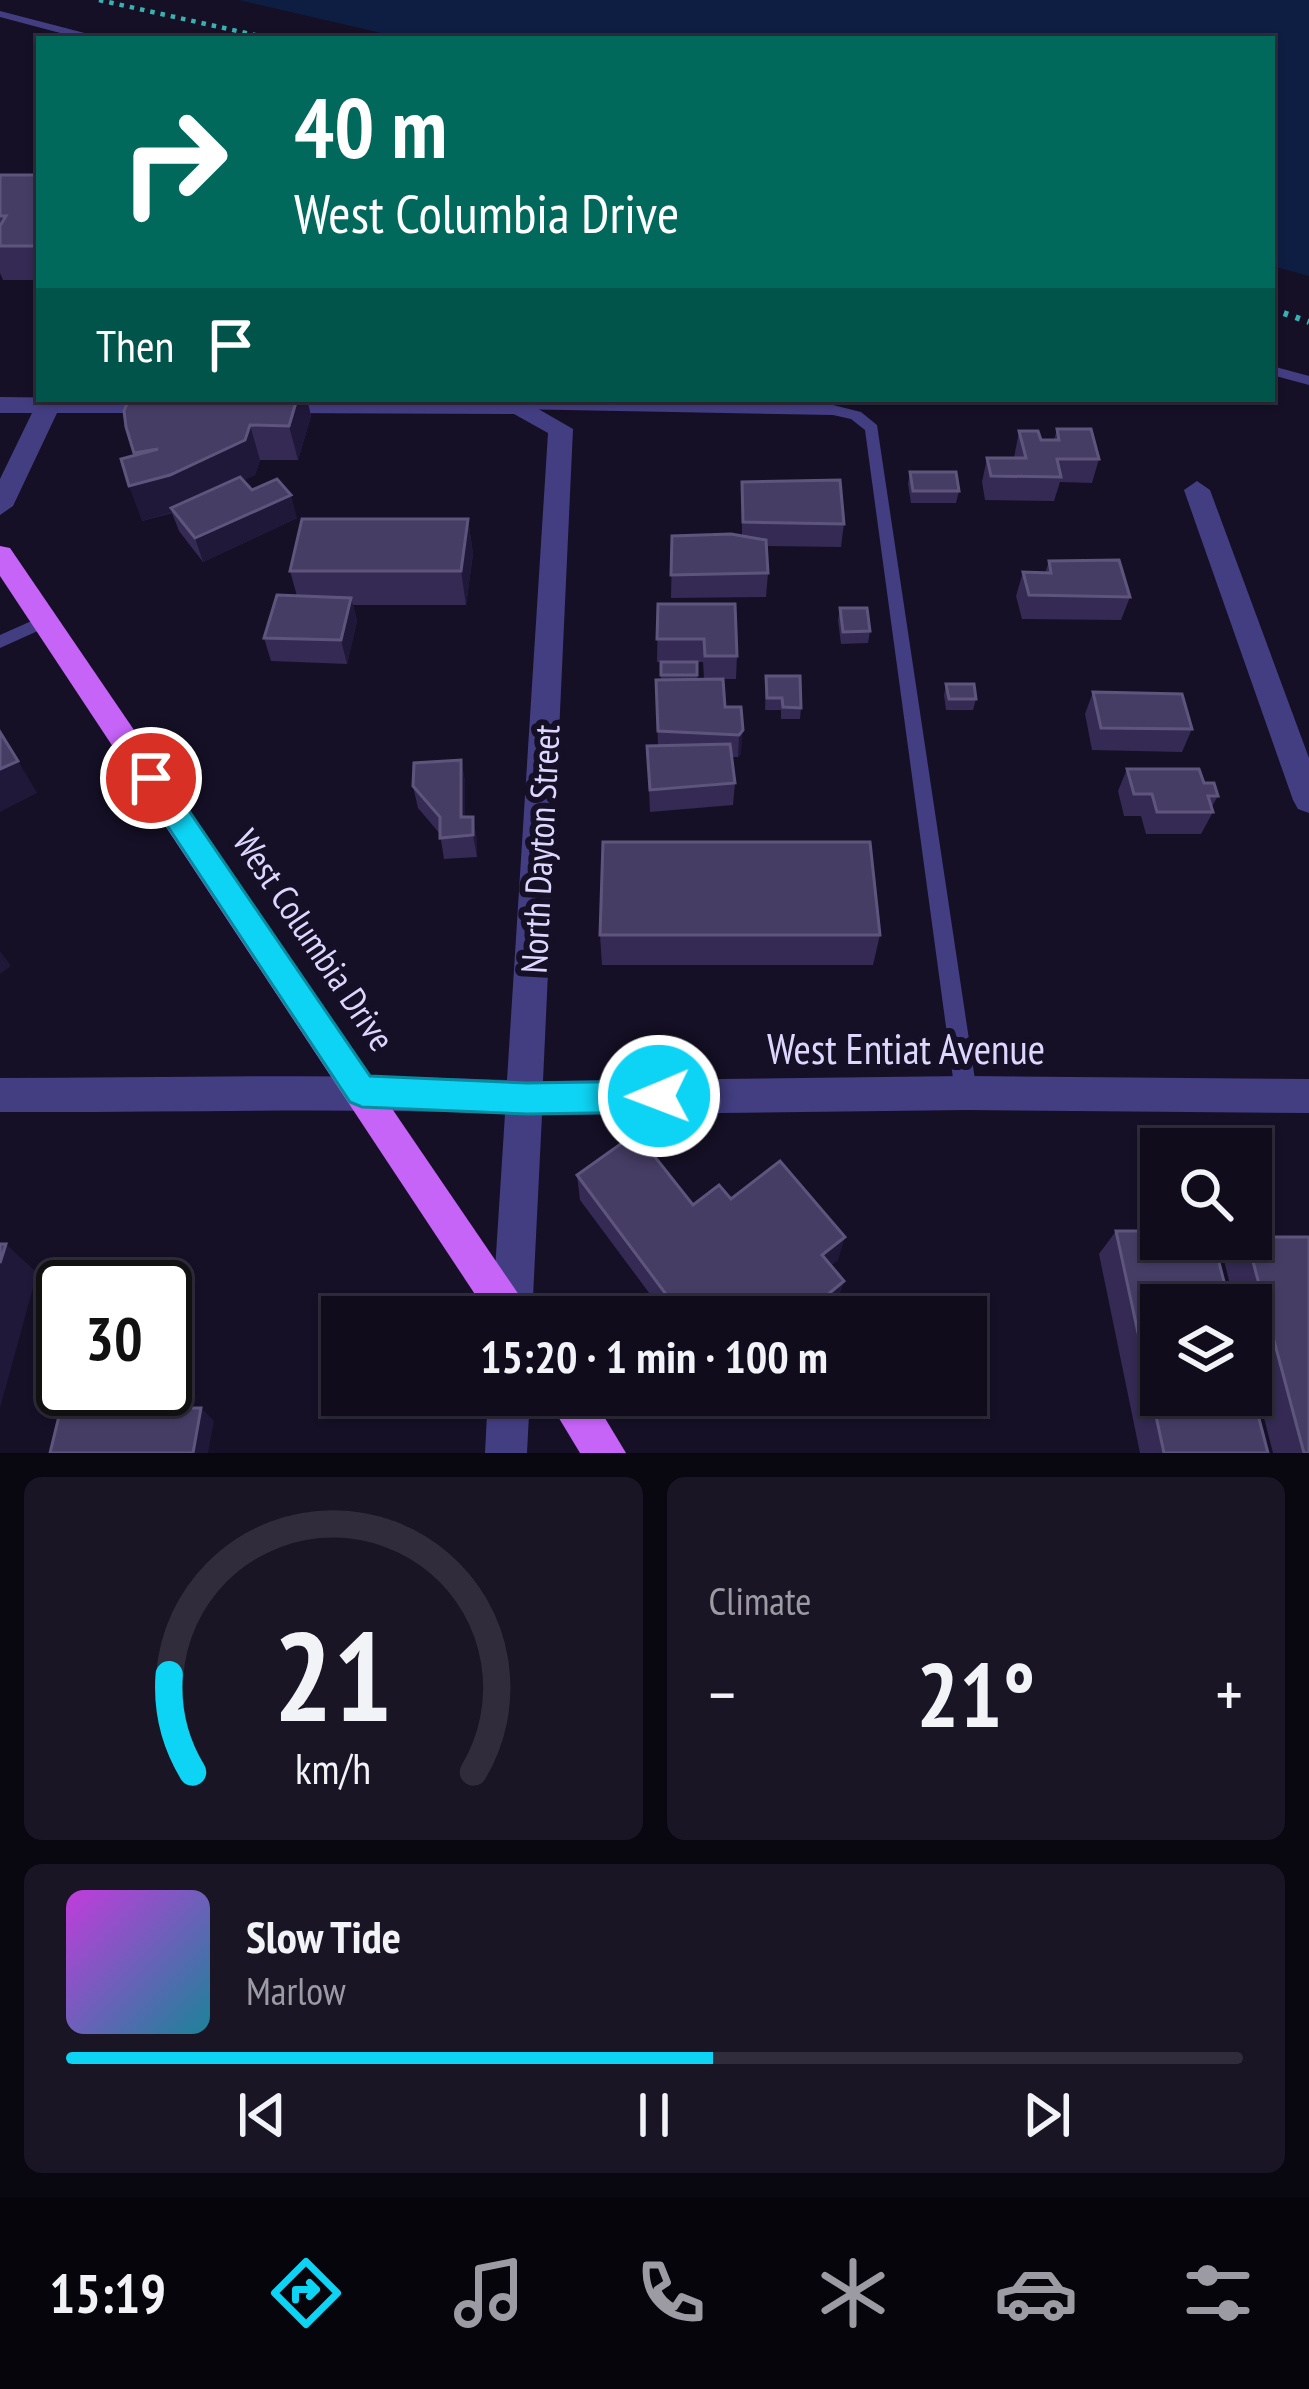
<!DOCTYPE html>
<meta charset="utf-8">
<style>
body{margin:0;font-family:"PT Sans Narrow",sans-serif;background:#191525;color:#f1f3f6;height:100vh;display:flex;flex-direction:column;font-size:45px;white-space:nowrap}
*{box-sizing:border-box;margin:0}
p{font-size:39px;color:#9c9ba3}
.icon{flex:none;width:66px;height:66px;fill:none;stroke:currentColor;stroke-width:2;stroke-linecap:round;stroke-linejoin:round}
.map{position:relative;height:1453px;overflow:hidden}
.panel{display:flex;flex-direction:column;gap:24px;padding:24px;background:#09070f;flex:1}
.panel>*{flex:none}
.banner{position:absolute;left:36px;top:36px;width:1239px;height:366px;border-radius:0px;box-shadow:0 3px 9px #0004,0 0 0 3px #302c3b;background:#00695c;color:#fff;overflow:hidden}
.buttons{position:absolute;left:1140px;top:1128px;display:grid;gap:24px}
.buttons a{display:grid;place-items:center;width:132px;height:132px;border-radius:0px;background:#100c1c;box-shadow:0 3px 9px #0004,0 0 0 3px #302c3b;font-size:60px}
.speed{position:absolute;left:36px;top:1260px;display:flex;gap:24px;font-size:60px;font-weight:700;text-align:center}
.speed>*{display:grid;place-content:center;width:156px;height:156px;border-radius:50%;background:#100c1c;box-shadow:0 3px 9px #0004,0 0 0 3px #302c3b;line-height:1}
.speed .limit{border:6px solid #111;border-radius:18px;background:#fff;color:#111}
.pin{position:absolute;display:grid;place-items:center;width:102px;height:102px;color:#fff;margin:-51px;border:6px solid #fff;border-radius:50%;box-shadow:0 3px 12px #0007}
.me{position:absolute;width:132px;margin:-66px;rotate:269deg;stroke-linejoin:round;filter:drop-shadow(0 0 9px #0008)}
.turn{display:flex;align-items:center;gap:42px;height:252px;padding:0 60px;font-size:54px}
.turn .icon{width:156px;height:156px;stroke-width:2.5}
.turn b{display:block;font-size:84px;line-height:102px}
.then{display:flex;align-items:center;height:114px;padding:0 60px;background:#0003;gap:24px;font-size:45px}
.big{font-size:90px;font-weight:800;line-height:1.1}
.panel .card{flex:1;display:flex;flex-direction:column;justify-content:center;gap:18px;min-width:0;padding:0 42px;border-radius:18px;background:#191525}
.panel .dial{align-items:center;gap:0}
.dial svg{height:312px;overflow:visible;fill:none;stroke:#302c3b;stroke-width:7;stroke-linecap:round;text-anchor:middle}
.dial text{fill:#f1f3f6;stroke:none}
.song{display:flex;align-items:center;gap:36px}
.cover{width:144px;height:144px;border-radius:18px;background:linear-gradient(135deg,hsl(290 70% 55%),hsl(190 70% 35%))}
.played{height:12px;border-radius:6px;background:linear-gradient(90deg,#0dd4f4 55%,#302c3b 55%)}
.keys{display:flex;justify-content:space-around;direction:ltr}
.heat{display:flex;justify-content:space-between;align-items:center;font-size:66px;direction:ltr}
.panel .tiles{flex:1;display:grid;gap:24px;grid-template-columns:1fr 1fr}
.card:last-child{grid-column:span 2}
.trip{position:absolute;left:321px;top:1296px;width:666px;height:120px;border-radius:0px;background:#100c1c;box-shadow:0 3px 9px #0004,0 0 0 3px #302c3b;font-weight:800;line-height:120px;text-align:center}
.menu{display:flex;height:192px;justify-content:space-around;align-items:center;background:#06050b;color:#9c9ba3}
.menu .icon{width:84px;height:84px}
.menu .on{color:#0dd4f4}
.menu b{font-size:54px;color:#f1f3f6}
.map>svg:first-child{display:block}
</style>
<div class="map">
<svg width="1309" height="1453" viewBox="0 0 1309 1453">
<rect width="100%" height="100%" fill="#151026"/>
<polygon fill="#0d1e42" points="239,0 1309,0 1309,276 1272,266 1272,39 407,39"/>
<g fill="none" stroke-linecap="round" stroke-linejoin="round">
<polyline stroke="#35b3b0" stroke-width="4.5" stroke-dasharray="4.5 6" stroke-linecap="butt" points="99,0 273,39"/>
<polyline stroke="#35b3b0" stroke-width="6" stroke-dasharray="4.5 8" stroke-linecap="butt" points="1272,309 1309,322"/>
<g fill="#433e82" fill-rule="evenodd">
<polygon points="0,11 100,37 101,39 83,39 0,17"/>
<polygon points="1272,366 1309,376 1309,385 1272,375"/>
<polygon points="518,401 833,405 861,412 877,425 977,1093 974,1100 966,1103 958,1100 955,1093 865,430 851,419 833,415 513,409 511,406"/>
<polygon points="45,615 51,617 53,621 51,625 0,648 0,635"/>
</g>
<g fill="#433e82" fill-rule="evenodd">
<polygon points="0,397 172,399 178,405 166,413 57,413 13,506 0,515 0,479 32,413 0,413"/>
<path d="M521,399L573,429L543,1081L966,1076L1309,1079V1113L966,1110L542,1115L532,1317H492L505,1114C337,1107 168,1113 0,1112V1078C169,1078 338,1073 507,1080L548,433L514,414L268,413L256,405L262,399Z"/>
<polygon points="1197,481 1210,490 1309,758 1309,813 1298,809 1293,800 1184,490"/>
<polygon points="488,1395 530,1395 527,1453 485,1453"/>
</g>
<g fill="#c664f8" fill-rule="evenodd">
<polygon points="0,546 10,548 534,1317 490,1317 0,576"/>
<polygon points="545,1395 591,1395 626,1453 580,1453"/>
</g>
</g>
<g fill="#342a53">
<polygon points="0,175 39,175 39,280 3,280 0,273"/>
<polygon points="129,399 307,399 311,416 298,460 260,460 255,475 243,480 252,490 297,518 203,562 179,531 172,513 142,521"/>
<polygon points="1057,429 1099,459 1092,483 1060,482 1054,501 985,500 982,482 987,458 1014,458 1019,431 1041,440 1054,440"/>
<polygon points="910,472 959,491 956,503 911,503 908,484"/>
<polygon points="742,482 844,524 841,547 767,546 768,573 766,597 671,598 672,536 742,536"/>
<polygon points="468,519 473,554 466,605 353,605 357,621 347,664 271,661 264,638 297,596 290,571"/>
<polygon points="1049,561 1130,597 1121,620 1022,619 1016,596 1023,572 1045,573"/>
<polygon points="658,604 737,656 736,679 704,679 703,662 697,662 697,679 725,707 741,707 741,753 738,757 732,757 735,783 733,805 650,812 647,746 658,746 656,680 661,680 661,662 657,662"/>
<polygon points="840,608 870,631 868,643 841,644 838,620"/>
<polygon points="766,676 801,708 800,719 781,719 781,710 765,710"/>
<polygon points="946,684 976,699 973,710 946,710 944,695"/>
<polygon points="1093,692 1192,729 1182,752 1092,750 1085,714"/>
<polygon points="461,760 465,782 465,817 477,839 477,857 444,859 440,834 418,808 413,786"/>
<polygon points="1127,769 1204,783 1218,796 1211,808 1213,812 1201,834 1146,834 1141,816 1124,816 1118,791"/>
<polygon points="600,935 880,935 873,965 602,965"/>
<polygon points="577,1175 693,1205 838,1260 831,1265 844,1281 836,1303 820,1317 667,1317 580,1200"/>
<polygon points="1116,1231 1268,1453 1140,1453 1099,1254"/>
<polygon points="1244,1239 1251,1239 1309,1453 1273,1453 1251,1367 1251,1305 1235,1305 1224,1260"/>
</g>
<g fill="#201839">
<polygon points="297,399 307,399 311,416 298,460 289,426"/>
<polygon points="250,425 260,460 255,475 182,510 171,508 173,512 142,521 129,486 145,482 134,453"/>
<polygon points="291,495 297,518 203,562 195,538"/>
<polygon points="468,519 473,554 466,605 461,571"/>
<polygon points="351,598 357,621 347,664 341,640"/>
<polygon points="743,730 741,753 738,757 739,735"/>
<polygon points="461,760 465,782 465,839 461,817"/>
<polygon points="18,761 37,793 0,812 0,769"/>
<polygon points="473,817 477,839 477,857 473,835"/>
<polygon points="0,951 11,966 0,974"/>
<polygon points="845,1237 838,1260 816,1278 822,1255"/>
<polygon points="6,1244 37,1273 0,1408 0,1263"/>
<polygon points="844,1281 836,1303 820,1317 801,1317"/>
<polygon points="201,1408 214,1421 208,1453 193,1453"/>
</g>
<g fill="#463d65" stroke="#5e557d" stroke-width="3">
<polygon points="0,175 39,175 39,246 0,246 0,226 6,216 0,216"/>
<polygon points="129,399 297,399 289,426 250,425 245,440 170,475 129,486 121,459 158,449 134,453 126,427 124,411"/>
<polygon points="1057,429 1091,429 1099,459 1057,459 1061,477 991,476 987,458 1026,458 1019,431 1038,431 1041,440 1059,440"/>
<polygon points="910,472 956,472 959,491 913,491"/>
<polygon points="240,477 252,490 277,479 291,495 195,538 171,508"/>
<polygon points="840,480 844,524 743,522 742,482"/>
<polygon points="302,519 468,519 461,571 290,571"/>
<polygon points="731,534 766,540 768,573 671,575 672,536"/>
<polygon points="1119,560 1130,597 1029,595 1023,572 1051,573 1049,561"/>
<polygon points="277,595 351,598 341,640 264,638"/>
<polygon points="658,604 735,604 737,656 705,656 704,639 657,639"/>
<polygon points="840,608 867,608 870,631 843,632"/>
<rect x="661" y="662" width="36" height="13"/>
<polygon points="766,676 800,676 801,708 783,707 782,698 767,698"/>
<polygon points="723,679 725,707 741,707 743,730 739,735 658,731 656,680"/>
<polygon points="946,684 974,684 976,699 949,699"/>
<polygon points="1093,692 1182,694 1192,729 1101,728"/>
<polygon points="0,732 18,761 0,769"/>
<polygon points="730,744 735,783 650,790 647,746"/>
<polygon points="461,760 461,817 473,817 473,835 440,838 440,817 413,786 414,763"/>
<polygon points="1127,769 1199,769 1204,783 1214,783 1218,796 1208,796 1213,812 1157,812 1152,794 1134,794"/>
<polygon points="603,842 870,842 880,935 600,935"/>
<polygon points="636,1133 693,1205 719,1185 731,1199 780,1161 845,1237 822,1255 844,1281 801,1317 683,1317 577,1175"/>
<polygon points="1116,1231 1161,1231 1161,1239 1213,1239 1230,1305 1161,1305 1161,1395 1251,1395 1251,1388 1268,1453 1164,1453"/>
<polygon points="1251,1237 1309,1237 1309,1453 1304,1453 1247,1239 1251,1239"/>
<polygon points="0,1244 6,1244 0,1263"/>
<polygon points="61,1408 201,1408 193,1453 50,1453"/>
</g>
<polygon fill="#0dd4f4" stroke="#088a9f" stroke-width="3" points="151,767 161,770 370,1076 527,1083 659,1081 671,1085 676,1096 671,1108 659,1112 527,1114 362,1107 350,1102 141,786 137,778 141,770"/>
<g text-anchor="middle" stroke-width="12" stroke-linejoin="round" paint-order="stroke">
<g font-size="36" fill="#ddd7fd" stroke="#151026">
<text transform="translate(540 849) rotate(-87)" y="13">North Dayton Street</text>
<text transform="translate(314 940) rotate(56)" y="13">West Columbia Drive</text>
</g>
<g font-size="42" fill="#ddd7fd" stroke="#151026">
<text x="906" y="1064">West Entiat Avenue</text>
</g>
</g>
</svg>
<div class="buttons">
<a><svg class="icon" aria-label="search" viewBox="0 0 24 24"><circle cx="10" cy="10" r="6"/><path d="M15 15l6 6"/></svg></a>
<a><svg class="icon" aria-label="layers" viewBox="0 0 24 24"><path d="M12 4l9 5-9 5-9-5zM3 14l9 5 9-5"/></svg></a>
</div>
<div class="speed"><div class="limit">30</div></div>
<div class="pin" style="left:151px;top:778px;background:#d93025"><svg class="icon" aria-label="arrive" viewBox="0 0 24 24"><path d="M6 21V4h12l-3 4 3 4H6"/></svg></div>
<svg class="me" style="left:659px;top:1096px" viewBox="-20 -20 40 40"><circle r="17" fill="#0dd4f4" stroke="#fff" stroke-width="3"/><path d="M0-11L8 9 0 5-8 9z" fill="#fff"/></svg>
<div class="trip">15:20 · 1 min · 100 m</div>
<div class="banner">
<div class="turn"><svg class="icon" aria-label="right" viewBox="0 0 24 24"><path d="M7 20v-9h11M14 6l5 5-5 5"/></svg><div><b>40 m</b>West Columbia Drive</div></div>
<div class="then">Then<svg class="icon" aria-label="arrive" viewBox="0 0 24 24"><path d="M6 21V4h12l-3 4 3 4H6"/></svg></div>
</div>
</div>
<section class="panel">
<div class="tiles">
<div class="card dial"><svg viewBox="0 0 100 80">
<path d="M14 69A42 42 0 1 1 86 69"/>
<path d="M14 69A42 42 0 0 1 8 44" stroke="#0dd4f4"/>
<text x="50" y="56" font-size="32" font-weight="700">21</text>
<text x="50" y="72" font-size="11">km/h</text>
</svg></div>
<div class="card"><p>Climate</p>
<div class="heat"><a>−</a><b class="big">21°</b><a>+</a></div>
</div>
<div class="card">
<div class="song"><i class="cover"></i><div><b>Slow Tide</b><p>Marlow</p></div></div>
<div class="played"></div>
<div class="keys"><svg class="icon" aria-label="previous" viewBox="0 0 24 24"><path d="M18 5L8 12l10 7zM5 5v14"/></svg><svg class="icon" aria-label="pause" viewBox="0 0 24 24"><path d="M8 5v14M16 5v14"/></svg><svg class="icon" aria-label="next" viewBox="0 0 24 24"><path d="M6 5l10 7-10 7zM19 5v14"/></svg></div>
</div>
</div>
</section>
<nav class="menu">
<b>15:19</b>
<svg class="icon on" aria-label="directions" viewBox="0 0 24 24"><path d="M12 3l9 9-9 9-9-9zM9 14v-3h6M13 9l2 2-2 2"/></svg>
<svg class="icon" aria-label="music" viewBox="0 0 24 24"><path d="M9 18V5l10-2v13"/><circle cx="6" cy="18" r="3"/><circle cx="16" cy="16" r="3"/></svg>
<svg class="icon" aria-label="phone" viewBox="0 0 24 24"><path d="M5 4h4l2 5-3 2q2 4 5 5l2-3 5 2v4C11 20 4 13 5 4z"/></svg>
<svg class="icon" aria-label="climate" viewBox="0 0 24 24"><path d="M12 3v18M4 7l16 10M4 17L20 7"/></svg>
<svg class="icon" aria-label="car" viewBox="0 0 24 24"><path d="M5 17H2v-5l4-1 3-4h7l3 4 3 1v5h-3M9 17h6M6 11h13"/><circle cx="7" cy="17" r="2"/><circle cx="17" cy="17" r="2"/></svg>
<svg class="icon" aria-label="filters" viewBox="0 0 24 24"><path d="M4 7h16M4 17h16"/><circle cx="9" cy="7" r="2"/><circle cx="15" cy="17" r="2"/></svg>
</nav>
